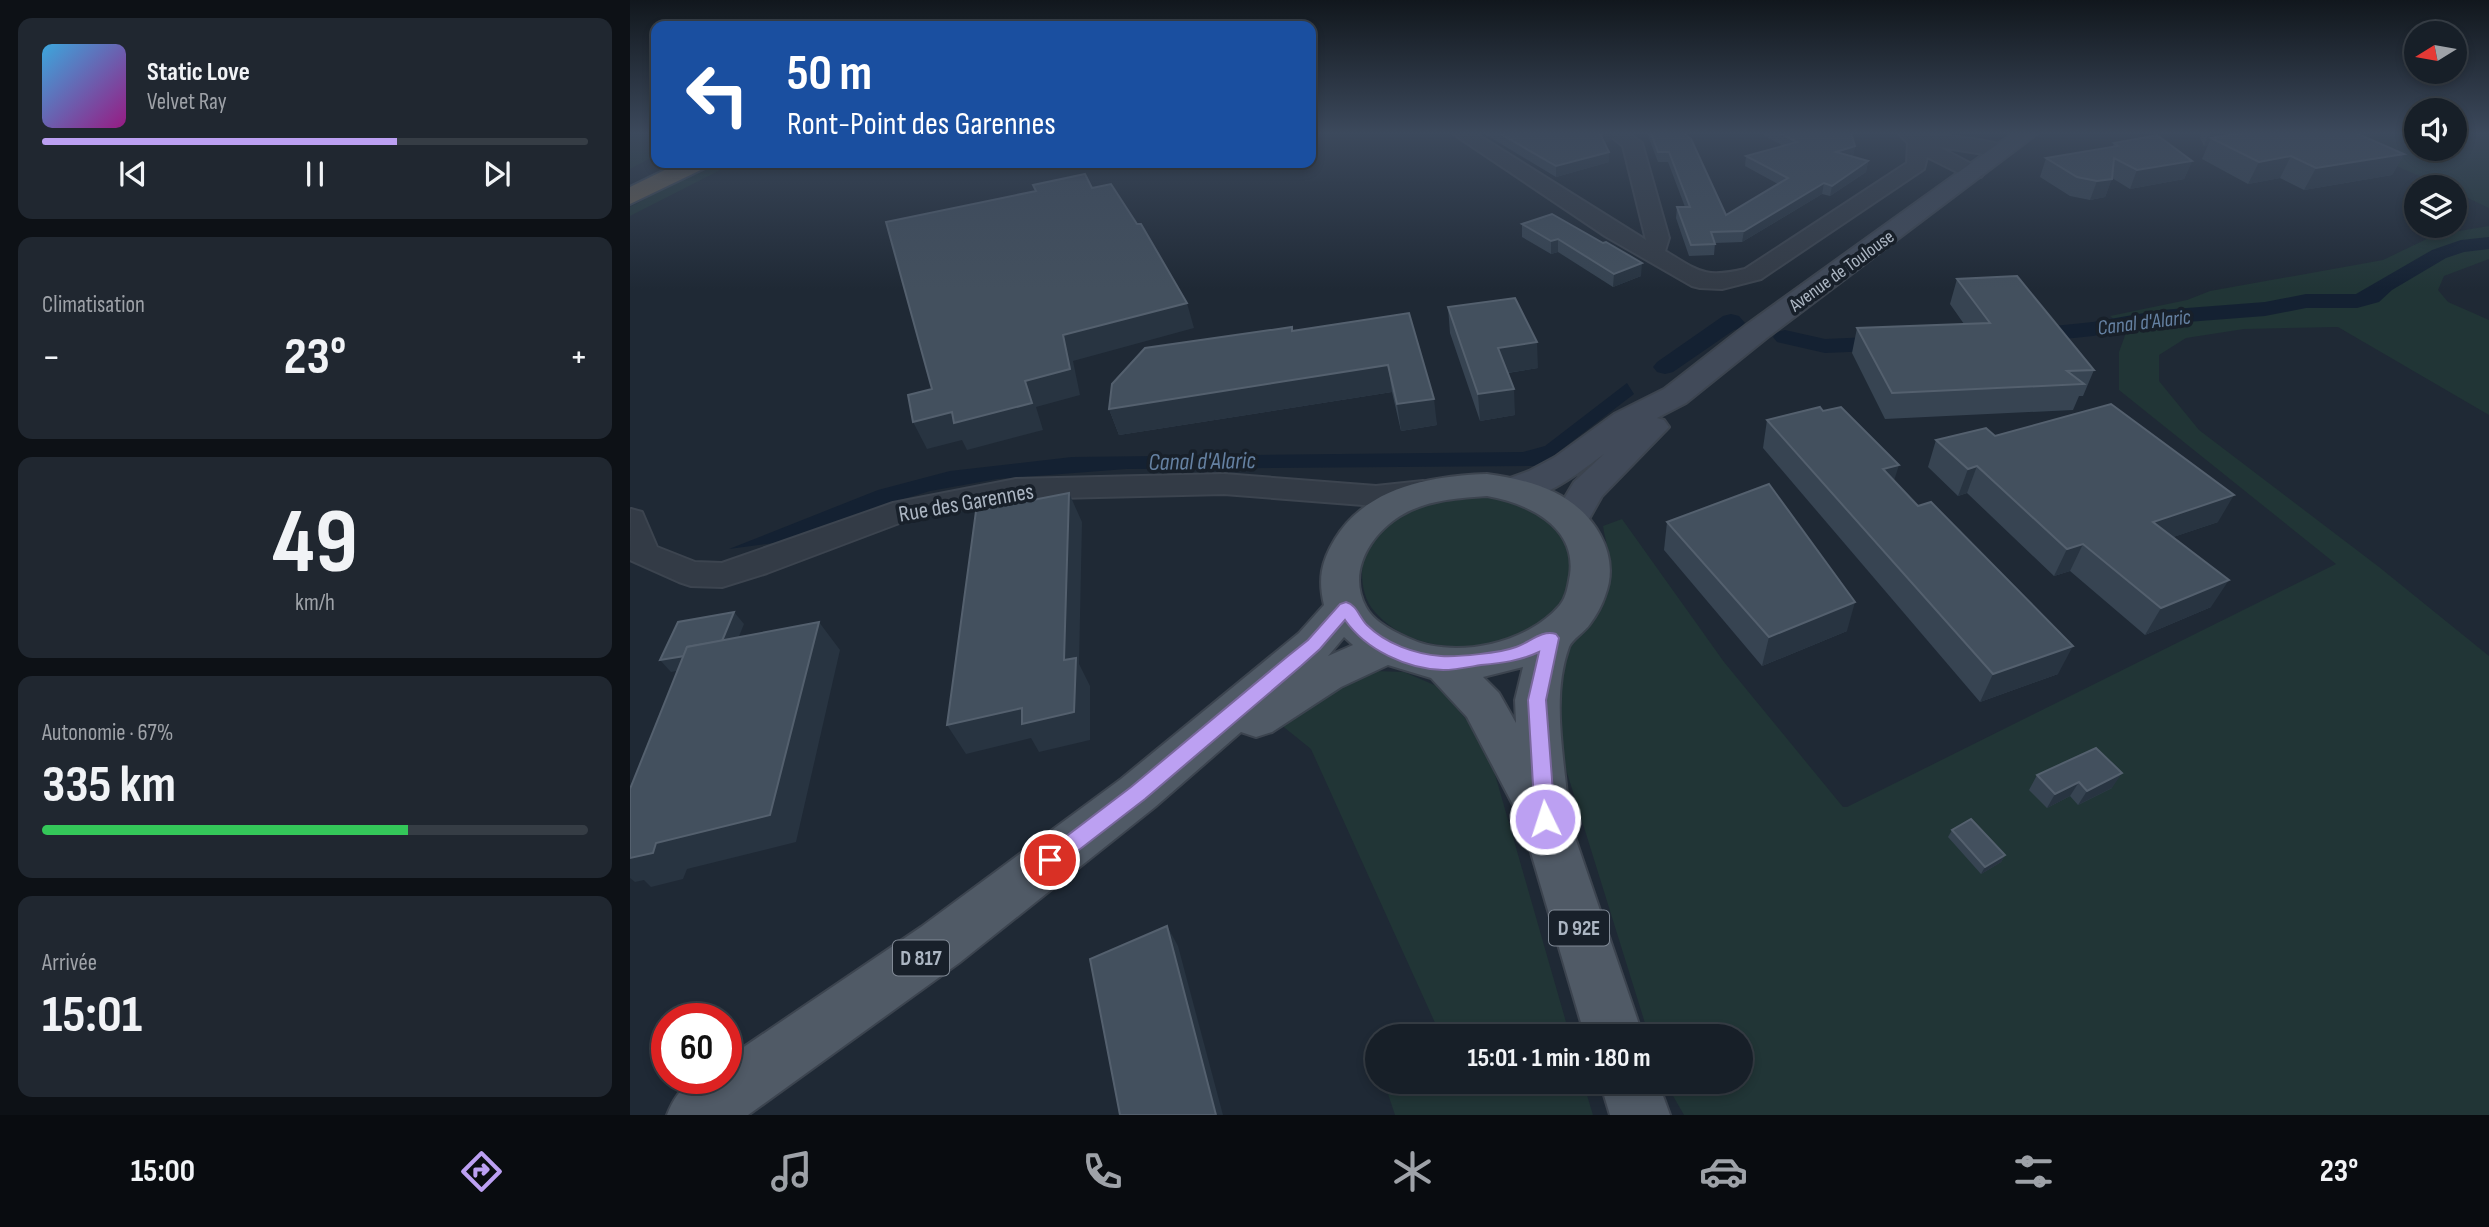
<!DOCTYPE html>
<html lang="fr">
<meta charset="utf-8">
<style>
body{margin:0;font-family:"Sofia Sans Condensed",sans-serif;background:#202730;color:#f1f3f6;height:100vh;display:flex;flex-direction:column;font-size:26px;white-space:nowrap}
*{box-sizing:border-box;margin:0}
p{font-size:23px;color:#9ea2a8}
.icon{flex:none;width:38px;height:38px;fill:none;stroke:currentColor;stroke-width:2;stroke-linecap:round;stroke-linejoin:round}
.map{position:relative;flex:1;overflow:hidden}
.sheet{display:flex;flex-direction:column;gap:18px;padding:18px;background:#0d1116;width:630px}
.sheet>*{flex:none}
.guide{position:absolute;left:21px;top:21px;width:665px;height:147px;border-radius:14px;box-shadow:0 4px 10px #0003,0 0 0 2px #363d45;background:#1a4fa0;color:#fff;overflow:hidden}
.needle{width:46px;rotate:259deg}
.buttons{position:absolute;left:1774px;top:21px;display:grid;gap:14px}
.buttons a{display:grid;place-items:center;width:63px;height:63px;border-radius:50%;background:#171f28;box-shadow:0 4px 10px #0003,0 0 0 2px #363d45;font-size:35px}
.speed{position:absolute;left:21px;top:1003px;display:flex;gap:14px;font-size:35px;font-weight:700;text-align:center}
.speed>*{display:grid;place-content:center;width:91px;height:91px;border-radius:50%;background:#171f28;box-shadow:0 4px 10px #0003,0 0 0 2px #363d45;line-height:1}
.speed .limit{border:10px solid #d22;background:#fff;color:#111}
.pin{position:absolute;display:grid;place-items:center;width:60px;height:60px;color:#fff;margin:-30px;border:4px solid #fff;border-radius:50%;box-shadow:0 2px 7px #0007}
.me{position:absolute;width:77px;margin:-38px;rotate:356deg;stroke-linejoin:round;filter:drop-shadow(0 0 5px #0008)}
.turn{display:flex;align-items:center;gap:24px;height:147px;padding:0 21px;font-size:32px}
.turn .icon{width:91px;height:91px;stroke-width:2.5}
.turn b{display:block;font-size:49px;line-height:60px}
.big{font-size:52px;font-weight:700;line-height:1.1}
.sheet .card{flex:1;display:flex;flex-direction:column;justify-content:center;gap:10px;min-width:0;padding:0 24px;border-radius:14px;background:#202730}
.sheet .dial{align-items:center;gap:0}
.dial b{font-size:91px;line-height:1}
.song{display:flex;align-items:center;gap:21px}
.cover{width:84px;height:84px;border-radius:10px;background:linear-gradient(135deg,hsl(200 70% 55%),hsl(310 70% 35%))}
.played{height:7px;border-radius:4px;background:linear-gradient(90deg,#bca0f2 65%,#363d45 65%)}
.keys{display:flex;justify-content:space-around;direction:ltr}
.heat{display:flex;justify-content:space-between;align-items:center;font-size:38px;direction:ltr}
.charge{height:10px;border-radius:5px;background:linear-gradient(90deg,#34c759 67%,#363d45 0)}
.trip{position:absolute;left:735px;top:1024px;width:388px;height:70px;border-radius:35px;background:#171f28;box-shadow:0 4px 10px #0003,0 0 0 2px #363d45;font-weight:700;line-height:70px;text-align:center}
.tabs{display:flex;height:112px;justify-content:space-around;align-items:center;background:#090c10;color:#9ea2a8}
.tabs .icon{width:49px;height:49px}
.tabs .active{color:#bca0f2}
.tabs b{font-size:32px;color:#f1f3f6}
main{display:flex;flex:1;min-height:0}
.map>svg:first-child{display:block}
</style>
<main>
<section class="sheet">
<div class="card">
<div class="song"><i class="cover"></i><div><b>Static Love</b><p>Velvet Ray</p></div></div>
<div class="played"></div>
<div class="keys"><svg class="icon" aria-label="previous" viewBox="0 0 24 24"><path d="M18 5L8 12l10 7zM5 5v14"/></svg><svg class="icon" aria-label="pause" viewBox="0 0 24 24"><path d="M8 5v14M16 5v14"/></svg><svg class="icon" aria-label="next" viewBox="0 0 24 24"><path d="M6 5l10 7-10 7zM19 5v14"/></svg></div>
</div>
<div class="card"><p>Climatisation</p>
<div class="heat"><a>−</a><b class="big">23°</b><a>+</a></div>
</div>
<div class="card dial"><b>49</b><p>km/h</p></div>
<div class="card"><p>Autonomie · 67%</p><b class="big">335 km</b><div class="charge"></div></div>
<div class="card"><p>Arrivée</p><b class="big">15:01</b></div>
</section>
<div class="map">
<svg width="1859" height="1115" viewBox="0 0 1859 1115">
<rect width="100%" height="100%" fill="#1f2935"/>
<g fill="#213536">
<polygon points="0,133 26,133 26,155 0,169"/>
<polygon points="1692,133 1787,133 1787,149 1825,149 1825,133 1859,133 1859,208 1825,192 1825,187 1814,187"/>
<polygon points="83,163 104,163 0,216 0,207"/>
<path d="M1859,226V259L1814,276L1808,290L1818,302L1859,320V415L1708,327L1614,329L1556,338L1529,355V381L1569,430L1749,567L1859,656V1115H1054L1035,1082H1111V1036H1019L929,747L928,659C953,633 977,608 980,570C981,556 975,540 973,526L992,519L1094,662L1213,807H1217L1706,564L1489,390V352L1497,330L1480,316L1557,300L1580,291L1753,260L1805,235Z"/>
<path d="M845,495C869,499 897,500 916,516C941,535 951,561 938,590C935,596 933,604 928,609C885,655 788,662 745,612C735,601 732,587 732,572C734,536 771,512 803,501C816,497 832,497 845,495Z"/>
<polygon points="746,671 774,672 809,687 856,743 940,1036 811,1036 681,749 650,724 695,691"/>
<polygon points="754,1082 953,1082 963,1115 765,1115"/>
</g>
<polygon fill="#142132" points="997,383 1004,394 910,466 496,469 367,479 300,491 247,507 159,541 99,549 248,490 320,471 442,457 893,452 915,446"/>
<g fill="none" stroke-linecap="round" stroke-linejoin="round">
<g fill="#142132" fill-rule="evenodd">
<polygon points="1859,237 1859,249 1834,252 1816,258 1762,290 1749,302 1727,308 1676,308 1635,316 1531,324 1463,336 1394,343 1386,341 1382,336 1386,331 1394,329 1463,322 1531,310 1635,302 1676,294 1726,294 1802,250 1831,240"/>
<polygon points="1101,314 1109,316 1115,323 1112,328 1104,330 1043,372 1035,374 1027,372 1023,367 1027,362 1093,316"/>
<polygon points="1155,330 1195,339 1264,336 1272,338 1276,343 1272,348 1264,350 1195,353 1147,342 1143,337 1147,332"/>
</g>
<defs>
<g id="minor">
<path d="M822,133H845L1016,240L993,146L977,133H999L1012,143L1039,238L1035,251C1069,271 1074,279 1115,269L1277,163L1278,143L1268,133C1286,133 1373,138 1383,151L1373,157L1309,147L1351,169L1354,173L1351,177H1337L1297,157L1294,169L1131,279L1092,289L1070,288L1062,286L975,236Z"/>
<polygon points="594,474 746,486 793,481 804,484 809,491 804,498 746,506 594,494 386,499 280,519 137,573 92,587 61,586 49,582 0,560 1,509 12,512 27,547 65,562 92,563 263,503 386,479"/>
</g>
<path id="secondary" d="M1383,133H1408L1138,337L1056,403L1027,418L1034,420L1039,427L972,496L954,528L941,531L928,528L922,519L944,482L974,454C947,474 908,507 872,497L867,489L872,481L899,471L925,457L984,414L1034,389L1116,325Z"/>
<g id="primary">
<path d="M857,474C880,477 903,482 924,492C962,510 992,553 975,596C972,605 966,616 960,624C955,632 942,639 939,647C921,697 934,755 938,806L936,811L1013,1036H955L892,822L837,717L801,678L758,665L711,687L642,732L626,737L611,732L525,807L329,963L118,1115H37C50,1083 62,1078 96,1078V1059L291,927L491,779L669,633L694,605C688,579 691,562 705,539C737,487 800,476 857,474ZM857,496C897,503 947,526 940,575C938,585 937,596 930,605C897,644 824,660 778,638C764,632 743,621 736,607C717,572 740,535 770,516C796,500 827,498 857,496ZM714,637L723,645L698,656L699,655ZM893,667L885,700L886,723L869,693L853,677Z"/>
<polygon points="970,1082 1028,1082 1040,1115 980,1115"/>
</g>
<polygon id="motorway" points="49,163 79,163 75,168 0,204 0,187"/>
</defs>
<use href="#minor" stroke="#3c444f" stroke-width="4"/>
<use href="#secondary" stroke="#3c444f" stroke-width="4"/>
<use href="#primary" stroke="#3c444f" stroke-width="4"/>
<use href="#motorway" stroke="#3d4650" stroke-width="4"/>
<use href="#minor" fill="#333b46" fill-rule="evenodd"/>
<use href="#secondary" fill="#414a59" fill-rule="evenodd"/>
<use href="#primary" fill="#505a66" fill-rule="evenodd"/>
<use href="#motorway" fill="#6c6050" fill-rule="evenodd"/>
</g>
<g fill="#374452">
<polygon points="853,133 982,133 982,140 974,143 979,152 979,162 926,177"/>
<polygon points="1017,133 1054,133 1096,215 1148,184 1115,166 1116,156 1154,146 1129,133 1221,133 1225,146 1223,156 1222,157 1238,161 1236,172 1200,196 1192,194 1112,242 1085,243 1084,255 1059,256 1046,218 1047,207 1055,207 1038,162 1028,162"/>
<polygon points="1573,133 1726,133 1774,154 1762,175 1674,190 1650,178 1618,184 1572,159 1578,145 1574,146 1570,138"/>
<polygon points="1484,143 1562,161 1554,179 1500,189 1482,178 1475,197 1460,200 1440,196 1410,177 1416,158 1482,147"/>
<polygon points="892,224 973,243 1011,276 983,287 928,252 921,254 892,237"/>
<polygon points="1327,279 1464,370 1453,396 1449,396 1443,410 1255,419 1222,353 1227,328 1334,324 1320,304"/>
<polygon points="818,307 908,368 878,373 885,415 850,421 820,333"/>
<polygon points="779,313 807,425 771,431 762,392 489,435 479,409 662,331"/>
<polygon points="1137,420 1264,481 1428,674 1350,702 1133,448"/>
<polygon points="1365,436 1588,522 1543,537 1581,607 1515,635 1440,571 1424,576 1337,493 1328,496 1298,467 1306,440"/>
<polygon points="1037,522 1217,631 1132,666 1034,550"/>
<polygon points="1407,775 1482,788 1448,805 1440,796 1417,808 1399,790"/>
<polygon points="1322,830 1375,855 1371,862 1351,874 1318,837"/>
</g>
<g fill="#283441">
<polygon points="974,133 982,133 982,140 970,144 970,134"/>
<polygon points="1579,133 1596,133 1593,140 1581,138 1578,145 1574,146"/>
<polygon points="1225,146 1223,156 1204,162 1206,152"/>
<polygon points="979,152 979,162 926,177 926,166"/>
<polygon points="1774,154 1762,175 1674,190 1686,168"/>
<polygon points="1661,156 1650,178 1618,184 1629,162"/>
<polygon points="1238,161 1236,172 1200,196 1202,186"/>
<polygon points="1562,161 1554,179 1500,189 1507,170"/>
<polygon points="1482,179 1475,197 1460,200 1467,181"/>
<polygon points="1194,183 1192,194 1112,242 1114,231"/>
<polygon points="928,239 928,252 921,254 921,241"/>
<polygon points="1012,263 1011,276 983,287 984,274"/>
<polygon points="557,303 564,328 443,361 450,395 406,407 413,430 337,450 332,440 297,449 283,422 395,381 433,335"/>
<polygon points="907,342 908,368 870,374 868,348"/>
<polygon points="758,365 762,392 489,435 479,409"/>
<polygon points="884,389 885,415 850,421 848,394"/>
<polygon points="804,399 807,425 771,431 767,404"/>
<polygon points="1269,465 1260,494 1253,469"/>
<polygon points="1347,466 1337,493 1328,496 1338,469"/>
<polygon points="439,493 452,522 449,664 460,686 460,740 409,752 401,738 336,754 317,725 434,660"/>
<polygon points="1604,495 1588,522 1508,549 1523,522"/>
<polygon points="1453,544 1440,571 1424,576 1437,549"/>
<polygon points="1599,580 1581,607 1515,635 1531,608"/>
<polygon points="1225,602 1217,631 1132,666 1139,637"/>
<polygon points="104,612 114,624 99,661 41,672 30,660"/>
<polygon points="189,622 210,650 166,842 57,869 53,879 21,887 14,880 5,882 0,878 0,857 26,843"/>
<polygon points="1443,646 1428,674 1350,702 1363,674"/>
<polygon points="1492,773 1482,788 1448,805 1457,791"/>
<polygon points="1449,782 1440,796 1417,808 1425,794"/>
<polygon points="1375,855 1371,862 1351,874 1355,867"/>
<polygon points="537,926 548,946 593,1115 586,1115"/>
</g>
<g fill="#43505e" stroke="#54606e" stroke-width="2">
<polygon points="869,133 974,133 970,134 979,152 926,166"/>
<polygon points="1021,133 1053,133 1061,139 1096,215 1158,178 1116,156 1167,142 1149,133 1221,133 1225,146 1206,152 1238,161 1202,186 1194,183 1114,231 1081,232 1085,244 1061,245 1047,207 1060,207 1039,152 1028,152"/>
<polygon points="1613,133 1726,133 1774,154 1686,168 1661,156 1629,162 1581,138"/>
<polygon points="1527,135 1562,161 1507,170 1484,158 1482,179 1467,181 1447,177 1416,158 1488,146 1484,143"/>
<polygon points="455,174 462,188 481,184 507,224 511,224 557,303 433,335 440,369 395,381 402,403 324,423 322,412 283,422 278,395 302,389 256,222 406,191 403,185"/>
<polygon points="922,214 973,243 976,242 1012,263 984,274 928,239 921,241 892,224"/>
<polygon points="1387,276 1464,370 1437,371 1454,384 1262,393 1227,328 1360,323 1327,279"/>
<polygon points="885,298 907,342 868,348 884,389 848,394 818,307"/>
<polygon points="779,313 804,399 767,404 758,365 479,409 482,384 515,348 662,327 662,331"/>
<polygon points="1481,404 1604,495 1523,522 1599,580 1531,608 1453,544 1437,549 1347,466 1338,469 1306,440 1356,428 1365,436"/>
<polygon points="1190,407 1193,411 1211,407 1269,465 1253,469 1288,506 1301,502 1443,646 1363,674 1137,420"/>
<polygon points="1139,484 1225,602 1139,637 1037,522"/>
<polygon points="439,493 434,660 446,658 444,712 392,724 392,708 317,725 346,511"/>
<polygon points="104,612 92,641 57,647 54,656 30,660 48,622"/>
<polygon points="189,622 140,815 26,843 23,853 0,858 0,789 57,647"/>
<polygon points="1466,748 1492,773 1457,791 1449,782 1425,794 1407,775"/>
<polygon points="1341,819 1375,855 1355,867 1322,830"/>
<polygon points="537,926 586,1115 490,1115 460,959"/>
</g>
<linearGradient id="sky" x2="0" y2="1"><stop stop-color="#11171d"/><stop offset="0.46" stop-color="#3c495c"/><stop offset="1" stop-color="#3c495c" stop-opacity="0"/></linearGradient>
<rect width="1859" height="289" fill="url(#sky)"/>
<path fill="#bca0f2" stroke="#7a689d" stroke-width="2" d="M716,602C727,605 729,617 737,625C756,644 785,654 811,656C828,657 870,653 886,647C899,643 912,629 926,634L929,638L916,700L925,819L922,826L915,828L908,826L905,819L898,700L909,652C890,661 872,663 851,665C839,667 826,670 813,670C777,669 736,650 715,620L690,649L671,666L515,799L427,867L420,870L413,867L410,860L413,854L501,787L658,656L678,640L710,604Z"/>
<g text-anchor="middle" stroke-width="7" stroke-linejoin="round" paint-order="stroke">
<g font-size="19" fill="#acb6c3" stroke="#18202a">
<text transform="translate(1211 270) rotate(-36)" y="7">Avenue de Toulouse</text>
</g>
<g font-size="21" font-style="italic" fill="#6581a2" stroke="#18202a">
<text transform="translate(1514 322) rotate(-7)" y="7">Canal d'Alaric</text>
</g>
<g fill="#18202a" stroke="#808995" stroke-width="2">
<rect x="919" y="910.5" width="60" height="35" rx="5"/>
<rect x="263" y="940.5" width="56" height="35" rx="5"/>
</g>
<g font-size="21" font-weight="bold" fill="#acb6c3">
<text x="949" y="935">D 92E</text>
<text x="291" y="965">D 817</text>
</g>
<g font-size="23" fill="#acb6c3" stroke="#18202a">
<text transform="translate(336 502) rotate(-10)" y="8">Rue des Garennes</text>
</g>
<g font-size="24" font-style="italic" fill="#6581a2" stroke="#18202a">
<text transform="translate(572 461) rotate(-1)" y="8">Canal d'Alaric</text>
</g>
</g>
</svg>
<div class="buttons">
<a><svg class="needle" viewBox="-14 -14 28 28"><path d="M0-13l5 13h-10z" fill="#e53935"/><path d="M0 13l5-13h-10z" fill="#9ea2a8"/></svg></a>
<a><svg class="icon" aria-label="sound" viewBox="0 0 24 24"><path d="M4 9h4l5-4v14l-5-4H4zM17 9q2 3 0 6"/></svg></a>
<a><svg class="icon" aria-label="layers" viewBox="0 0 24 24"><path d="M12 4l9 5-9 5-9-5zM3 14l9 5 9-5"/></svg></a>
</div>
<div class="speed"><div class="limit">60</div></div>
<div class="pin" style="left:420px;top:860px;background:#d93025"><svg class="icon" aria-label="arrive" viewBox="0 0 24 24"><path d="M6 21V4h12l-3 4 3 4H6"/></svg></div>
<svg class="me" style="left:915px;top:819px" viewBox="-20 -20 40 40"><circle r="17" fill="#bca0f2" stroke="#fff" stroke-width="3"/><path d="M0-11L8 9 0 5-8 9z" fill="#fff"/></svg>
<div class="trip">15:01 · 1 min · 180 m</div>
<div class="guide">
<div class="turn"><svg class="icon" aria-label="left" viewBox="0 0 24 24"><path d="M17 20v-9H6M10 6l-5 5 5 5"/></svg><div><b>50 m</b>Ront-Point des Garennes</div></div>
</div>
</div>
</main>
<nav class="tabs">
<b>15:00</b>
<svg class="icon active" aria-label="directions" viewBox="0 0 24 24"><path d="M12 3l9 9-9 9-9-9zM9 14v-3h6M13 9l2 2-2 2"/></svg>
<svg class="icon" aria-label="music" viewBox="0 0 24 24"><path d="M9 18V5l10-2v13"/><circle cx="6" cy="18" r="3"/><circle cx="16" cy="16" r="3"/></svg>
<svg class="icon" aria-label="phone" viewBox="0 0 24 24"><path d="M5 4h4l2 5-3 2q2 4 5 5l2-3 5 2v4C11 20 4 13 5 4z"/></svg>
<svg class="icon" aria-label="climate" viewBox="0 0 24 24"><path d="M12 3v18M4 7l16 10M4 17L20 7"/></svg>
<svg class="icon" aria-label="car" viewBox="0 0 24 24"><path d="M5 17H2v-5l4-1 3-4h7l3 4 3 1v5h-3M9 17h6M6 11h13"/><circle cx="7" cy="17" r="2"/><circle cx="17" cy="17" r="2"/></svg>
<svg class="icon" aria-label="filters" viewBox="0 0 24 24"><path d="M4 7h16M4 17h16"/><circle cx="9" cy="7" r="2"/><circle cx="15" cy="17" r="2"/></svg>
<b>23°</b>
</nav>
